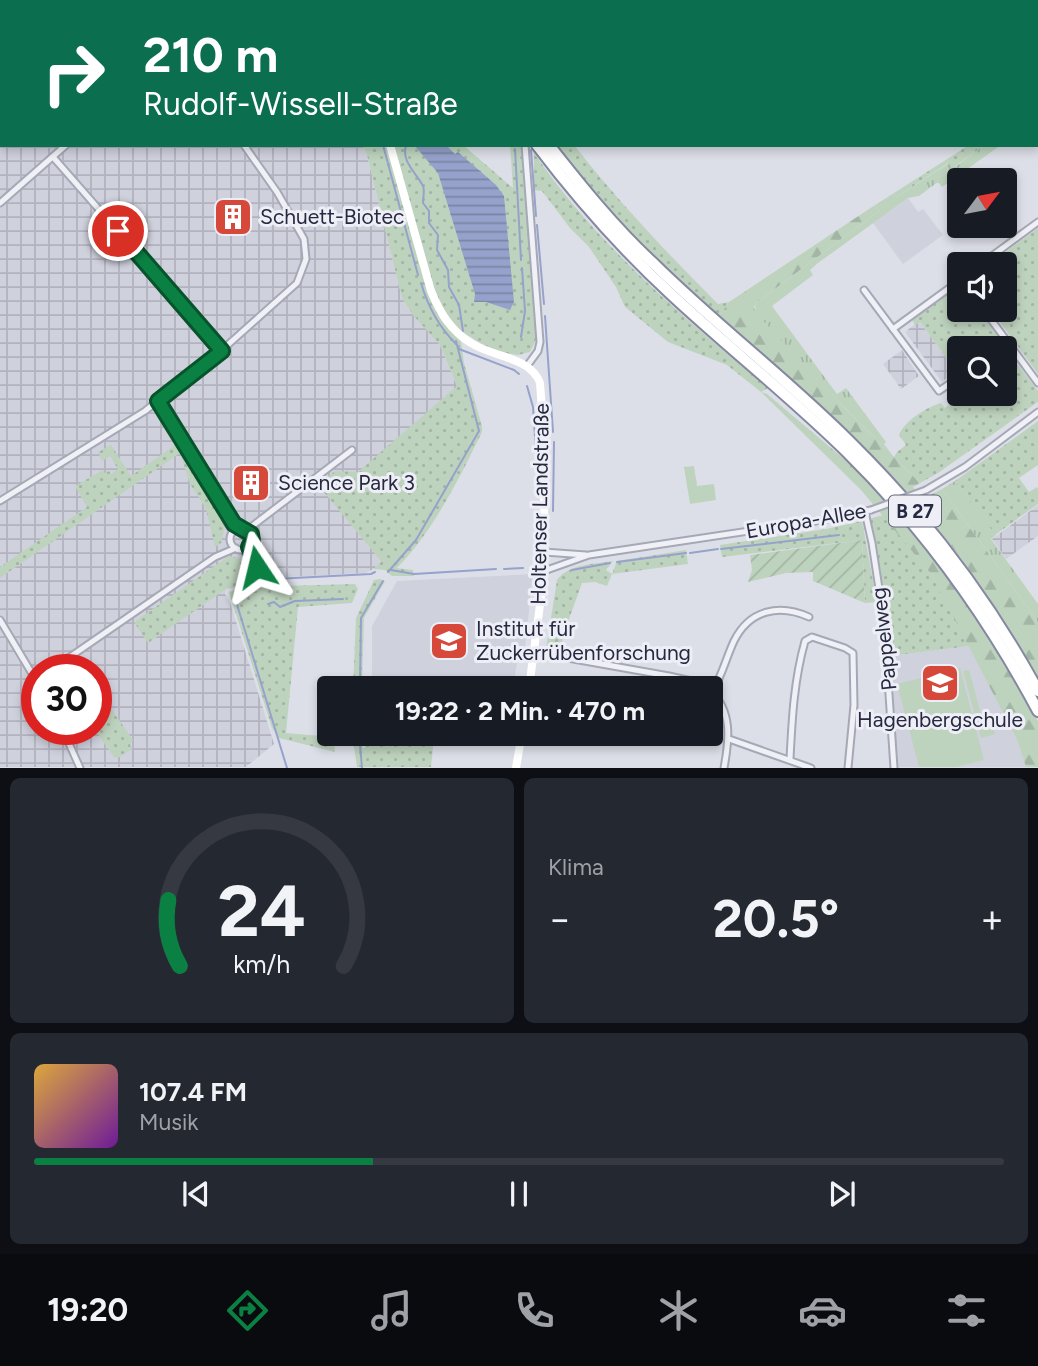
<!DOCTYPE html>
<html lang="de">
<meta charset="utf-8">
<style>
body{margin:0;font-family:Figtree,sans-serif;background:#242831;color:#f1f3f6;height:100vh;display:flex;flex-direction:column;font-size:26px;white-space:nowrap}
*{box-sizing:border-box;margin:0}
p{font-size:23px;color:#9ea1a6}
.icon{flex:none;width:38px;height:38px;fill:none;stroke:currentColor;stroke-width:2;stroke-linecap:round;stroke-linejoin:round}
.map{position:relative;height:768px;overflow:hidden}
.side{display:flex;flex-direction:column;gap:10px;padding:10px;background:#0d0f14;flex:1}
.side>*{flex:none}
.guide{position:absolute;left:0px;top:0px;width:1040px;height:147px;box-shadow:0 4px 10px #0003;background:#0b6e4f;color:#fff;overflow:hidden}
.needle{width:46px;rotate:58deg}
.controls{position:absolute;left:947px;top:168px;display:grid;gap:14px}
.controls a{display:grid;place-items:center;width:70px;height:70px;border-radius:7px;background:#171b24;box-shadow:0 4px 10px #0003;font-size:35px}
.speed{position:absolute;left:21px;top:654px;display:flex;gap:14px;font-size:35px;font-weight:700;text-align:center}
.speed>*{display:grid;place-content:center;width:91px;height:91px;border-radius:50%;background:#171b24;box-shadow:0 4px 10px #0003;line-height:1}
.speed .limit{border:10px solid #d22;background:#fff;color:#111}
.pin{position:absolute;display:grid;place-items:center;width:60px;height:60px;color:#fff;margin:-30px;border:4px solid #fff;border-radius:50%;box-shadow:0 2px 7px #0007}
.me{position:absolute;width:77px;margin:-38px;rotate:350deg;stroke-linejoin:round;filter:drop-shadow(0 0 5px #0008)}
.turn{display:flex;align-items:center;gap:24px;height:147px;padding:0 28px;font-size:32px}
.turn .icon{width:91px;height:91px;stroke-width:2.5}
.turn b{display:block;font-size:49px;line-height:60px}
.big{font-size:52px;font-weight:700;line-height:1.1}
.side .tile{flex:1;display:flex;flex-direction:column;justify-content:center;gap:10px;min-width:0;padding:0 24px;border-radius:10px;background:#242831}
.side .dial{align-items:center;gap:0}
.dial svg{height:182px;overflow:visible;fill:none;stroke:#363941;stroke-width:7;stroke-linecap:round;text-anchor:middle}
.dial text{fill:#f1f3f6;stroke:none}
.song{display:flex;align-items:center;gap:21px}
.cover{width:84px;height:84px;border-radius:10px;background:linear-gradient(135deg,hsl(40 70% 55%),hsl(280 70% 35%))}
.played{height:7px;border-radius:4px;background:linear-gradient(90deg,#0b8043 35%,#363941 35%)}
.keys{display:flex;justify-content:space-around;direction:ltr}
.heat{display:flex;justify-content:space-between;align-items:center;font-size:38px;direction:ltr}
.side .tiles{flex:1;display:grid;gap:10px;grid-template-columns:1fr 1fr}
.tile:last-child{grid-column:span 2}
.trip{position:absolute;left:317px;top:676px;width:406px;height:70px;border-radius:7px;background:#171b24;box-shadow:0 4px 10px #0003;font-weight:700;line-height:70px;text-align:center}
.menu{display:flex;height:112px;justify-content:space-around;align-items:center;background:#090b0e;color:#9ea1a6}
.menu .icon{width:49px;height:49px}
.menu .on{color:#0b8043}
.menu b{font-size:32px;color:#f1f3f6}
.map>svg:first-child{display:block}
</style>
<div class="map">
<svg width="1038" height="768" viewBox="0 0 1038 768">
<defs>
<pattern id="industrial-grid" width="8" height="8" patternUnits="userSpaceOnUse" patternTransform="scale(1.75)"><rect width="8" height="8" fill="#cfd1dd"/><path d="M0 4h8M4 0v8" fill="none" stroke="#b2b3bf"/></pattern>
<pattern id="grass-dots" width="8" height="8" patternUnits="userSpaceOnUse" patternTransform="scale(1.75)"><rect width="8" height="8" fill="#bed3be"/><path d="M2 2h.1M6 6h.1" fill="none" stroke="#a3b5a4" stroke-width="1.8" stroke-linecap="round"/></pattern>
<pattern id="forest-firs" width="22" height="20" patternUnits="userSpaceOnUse" patternTransform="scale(1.75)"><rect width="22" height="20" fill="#bed3be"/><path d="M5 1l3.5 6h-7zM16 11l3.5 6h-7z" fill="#a3b5a4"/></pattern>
<pattern id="park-tufts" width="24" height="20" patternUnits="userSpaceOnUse" patternTransform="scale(1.75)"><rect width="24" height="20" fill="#bed3be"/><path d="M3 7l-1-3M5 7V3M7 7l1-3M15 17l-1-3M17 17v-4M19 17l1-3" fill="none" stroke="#a3b5a4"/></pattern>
<pattern id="garden-furrows" width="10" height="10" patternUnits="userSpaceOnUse" patternTransform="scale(1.75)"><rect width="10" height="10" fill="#bed3be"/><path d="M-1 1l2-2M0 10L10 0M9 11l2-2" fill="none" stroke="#a3b5a4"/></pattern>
<pattern id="water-rules" width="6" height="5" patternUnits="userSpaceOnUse" patternTransform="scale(1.75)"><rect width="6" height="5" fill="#96a2cb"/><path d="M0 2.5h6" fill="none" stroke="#7a84a6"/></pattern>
</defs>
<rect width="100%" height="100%" fill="#dddfe8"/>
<g fill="#cfd1dd">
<polygon points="908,198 918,212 923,209 943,235 903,264 873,223"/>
<polygon points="533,574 524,656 518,657 513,688 372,688 372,626 397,581"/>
<polygon points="970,646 1017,740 1026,767 897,767 890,656"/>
<polygon points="371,733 512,733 371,741"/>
</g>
<g fill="url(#industrial-grid)" fill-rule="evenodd">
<path d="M0,0L234,2H2V145H362L367,155L402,298L440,345L457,386L398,541L374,569L365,573L268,578L257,583L226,589L225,594L230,602L274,744L246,767H0ZM37,670H96V730H37Z"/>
<polygon points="919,321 956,371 942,382 905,332"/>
<polygon points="902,350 919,376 901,389 883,364"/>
<polygon points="1038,505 1038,536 1006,559 992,539"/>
</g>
<g fill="url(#grass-dots)">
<path d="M362,145H386L430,297L441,320L461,342L464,363L482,426V432C459,479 434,530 397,568L413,570L414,576H392L385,570L374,569L381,561L318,485L335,471L358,472L457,386L440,345L413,315L402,298L367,155Z"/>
<polygon points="394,145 463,145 513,188 510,145 521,147 536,326 536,340 530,352 518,355 493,351 461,331 442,309 432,282"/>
<path d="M557,145H574C619,202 667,253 718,304L729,302L719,316C659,265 602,209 557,145Z"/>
<polygon points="969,145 985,145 952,168 948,163 897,197 894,193"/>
<path d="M534,153C597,245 683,317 768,388L761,392L727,365L668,342L625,307L616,287L589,247L570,228L542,191L534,190Z"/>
<polygon points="1038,228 1038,374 991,310 1004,310 1004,264 989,264"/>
<polygon points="959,285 959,310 981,310 1001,338 986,348 959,348 959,369 956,371 920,322 915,325 912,320"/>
<path d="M1009,353L1038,391V402L938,473L920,483L894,457L897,452L906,445L899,435C904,421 927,407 941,403L945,408L950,404L946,399L959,390V394H1004L1005,357Z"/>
<polygon points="1038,421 1038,465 1019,478 1029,492 1037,487 1038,489 1038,504 995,535 955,481"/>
<polygon points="178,443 181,452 225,526 221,543 215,547 206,509 190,484 180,453 0,578 0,567 87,507 75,486 103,470 105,473 109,471 111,474 118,469 110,456 102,461 98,452 111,445 131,476"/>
<polygon points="883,515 932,575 970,646 890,656 887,634 893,632 890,610 884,610 869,519"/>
<polygon points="862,521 877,602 865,603 862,540 722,557 720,545 826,529"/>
<path d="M686,550L688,564L612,574L607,586L595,582L582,583L564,633L560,651L546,649L557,580C568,564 595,564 613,561L606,570L612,574L617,561Z"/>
<polygon points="229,556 245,560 242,562 245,566 248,564 263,581 226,589 148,643 134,622"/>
<polygon points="380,579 385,581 364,618 362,688 353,688 356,618 374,580"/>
<polygon points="355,584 358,589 352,603 298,607 286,733 334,737 335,752 279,738 272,728 229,592 243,587"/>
<polygon points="96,687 133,740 130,745 132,749 118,758 114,757 95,730"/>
<polygon points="352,733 361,733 363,749 371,741 434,738 431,767 357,767"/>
</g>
<g fill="url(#forest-firs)">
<path d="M875,205L879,211L755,304L754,308L840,403L920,483L913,487L922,499L942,489L1038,622V682C1010,633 982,583 946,539C878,457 797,387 719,316L729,302Z"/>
<polygon points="761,392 767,394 856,469 883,496 938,561 961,594 1009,668 1038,721 1038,767 1026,767 1017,740 932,575 861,490"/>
</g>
<g fill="url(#park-tufts)">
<polygon points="985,145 1001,145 942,187 938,182 919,196 908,198 818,263 810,270 813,275 772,306 837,394 846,388 886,442 884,444 894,457 840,403 756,313 755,304 879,211 875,205 894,193 897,197 949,163 953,168"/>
<polygon points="694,466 697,486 714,484 716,500 690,504 684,467"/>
<polygon points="955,481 996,535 991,539 1038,604 1038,622 942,489"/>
</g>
<polygon fill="url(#garden-furrows)" points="862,540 865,603 813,581 813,572 786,573 748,582 752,570 750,555"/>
<g fill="#bed3be">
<polygon points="960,668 984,760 956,767 919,767 897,684"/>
<polygon points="969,670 982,718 990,717 995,734 981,738 963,671"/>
</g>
<polygon fill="url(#water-rules)" points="414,145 446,145 455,154 458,152 496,185 504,196 514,302 510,310 486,302 474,302 475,294 438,173"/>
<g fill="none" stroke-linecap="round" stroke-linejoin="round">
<g stroke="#96a2cb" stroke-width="2">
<polyline points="248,0 252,2"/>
<polyline points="284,0 286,2"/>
<polyline points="338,0 340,2"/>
<polyline points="383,145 418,275"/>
<path d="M406,145C401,162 416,172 423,186C425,191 423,197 423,203L429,211V223L438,235L437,250L448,270L449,287L459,305L463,331"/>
<polyline points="515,149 521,260"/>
<polyline points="531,150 536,216"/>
<polyline points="537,225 544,304"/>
<path d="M421,283C428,307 438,326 456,344"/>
<polyline points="545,316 553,432"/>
<polyline points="521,337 525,311 522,268"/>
<polyline points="459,349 514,370 519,374"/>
<polyline points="527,386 533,407 537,466"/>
<polyline points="553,511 554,442"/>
<polyline points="721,549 839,535"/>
<polyline points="690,553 718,549"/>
<polyline points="617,562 686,553"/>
<polyline points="504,569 523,568"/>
<polyline points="391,570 414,574 496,569"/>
<polyline points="572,570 610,563"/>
<polyline points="388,572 416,540 479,431 456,341"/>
<polyline points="275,579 371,574 375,572"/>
<polyline points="235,598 287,768"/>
<polyline points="268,604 274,602 280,607 295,601 343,599"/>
<polyline points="360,688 361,618 383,581"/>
<polyline points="359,733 362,768"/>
<polyline points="370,742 509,735"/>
</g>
<defs>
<g id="street">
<polyline points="742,0 743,2"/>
<polyline points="208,2 209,0"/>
<polyline points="568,2 569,0"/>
<polyline points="811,2 813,0"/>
<polyline points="525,145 540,342 538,351 527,366"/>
<polyline points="53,157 222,350"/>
<polyline points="0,203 66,145"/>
<polyline points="981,264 1038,222"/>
<polyline points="864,290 939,391 959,377"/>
<polyline points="984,310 1038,383"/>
<polyline points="893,329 959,281"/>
<polyline points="999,348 1008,342"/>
<polyline points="158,401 238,528"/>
<polyline points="926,490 965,467 1038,412"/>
<polyline points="0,501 145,411 222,350 297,283 306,259 304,239 277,192 244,145"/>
<polyline points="865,512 872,543 884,621 894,768"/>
<polyline points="226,514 226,520 233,532"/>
<circle cx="241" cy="539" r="11"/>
<polyline points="247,530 352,450"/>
<polyline points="243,550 260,572"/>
<polyline points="544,552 586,555"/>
<polyline points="544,571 589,555 822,520 871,510"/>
<polyline points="0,620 37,682"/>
<polyline points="534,652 669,676 696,682 707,688"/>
<polyline points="51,670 215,557 236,548"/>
<path d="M710,690C733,711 729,741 724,768"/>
<path d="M712,692C722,676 726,658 734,641C750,609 780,604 809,617"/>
<polyline points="63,730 80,768"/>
<polyline points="729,739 811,768"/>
<path d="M790,759C792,719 794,680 805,641L812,637L845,648L853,653L854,705L848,768"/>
</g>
<g id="highway">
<polyline points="434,0 435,2"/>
<polyline points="445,0 446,2"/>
<polyline points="469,0 469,2"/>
<path d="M537,145C578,199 622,249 672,295C729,348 790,396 846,451C923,527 987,615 1038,711"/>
<path d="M549,145C582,187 615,228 654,264C717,326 788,380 850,442C925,516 988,599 1038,691"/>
</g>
</defs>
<use href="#street" stroke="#a6a8b6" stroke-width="9"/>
<use href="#highway" stroke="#8488a0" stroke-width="14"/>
<use href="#street" stroke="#f0f1f6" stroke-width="5"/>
<g stroke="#fff" stroke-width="8">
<polyline points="274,0 276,2"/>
<path d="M390,145L431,291C440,313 451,331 471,343C492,357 531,357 540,383L545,451L543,582L529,688"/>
<polyline points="516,768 522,733"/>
</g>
<use href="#highway" stroke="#fff" stroke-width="10"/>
<defs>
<polyline id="street-bridge" points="871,510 926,490"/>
</defs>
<use href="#street-bridge" stroke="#a6a8b6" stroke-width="9" stroke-linecap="butt"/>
<use href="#street-bridge" stroke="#f0f1f6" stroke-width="5"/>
</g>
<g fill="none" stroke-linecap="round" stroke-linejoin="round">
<defs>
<polyline id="route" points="118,231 222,351 158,401 234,524 251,534 252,541 249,547 257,567"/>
</defs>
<use href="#route" stroke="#07532c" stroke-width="18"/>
<use href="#route" stroke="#0b8043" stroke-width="12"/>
</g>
<defs>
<symbol id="building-square" viewBox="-11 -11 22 22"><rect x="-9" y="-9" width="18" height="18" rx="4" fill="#d6493a" stroke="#edeef6"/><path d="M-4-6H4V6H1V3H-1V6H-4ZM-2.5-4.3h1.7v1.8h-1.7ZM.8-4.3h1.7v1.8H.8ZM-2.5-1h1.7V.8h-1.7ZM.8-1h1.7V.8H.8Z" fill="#fff"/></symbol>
<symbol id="university-square" viewBox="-11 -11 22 22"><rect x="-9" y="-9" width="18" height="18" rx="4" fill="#d6493a" stroke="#edeef6"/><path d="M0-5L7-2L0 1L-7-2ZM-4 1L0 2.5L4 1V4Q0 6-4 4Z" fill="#fff"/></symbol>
<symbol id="school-square" viewBox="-11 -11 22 22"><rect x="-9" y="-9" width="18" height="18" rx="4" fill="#d6493a" stroke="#edeef6"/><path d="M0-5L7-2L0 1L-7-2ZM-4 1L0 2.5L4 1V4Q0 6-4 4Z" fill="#fff"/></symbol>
</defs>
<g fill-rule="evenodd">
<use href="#building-square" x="211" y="195" width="44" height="44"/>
<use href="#building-square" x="229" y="461" width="44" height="44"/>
<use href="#university-square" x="427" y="619" width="44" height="44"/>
<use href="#school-square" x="918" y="661" width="44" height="44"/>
</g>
<g text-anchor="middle" stroke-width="6" stroke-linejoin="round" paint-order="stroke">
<rect fill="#edeef6" stroke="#626477" stroke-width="2" x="889" y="495.5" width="52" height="31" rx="5"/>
<g font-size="19" font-weight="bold" fill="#262940">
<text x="915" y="518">B 27</text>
</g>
<g font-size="21" fill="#262940" stroke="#edeef6" text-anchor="start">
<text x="260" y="224">Schuett-Biotec</text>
<text x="278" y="490">Science Park 3</text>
<text x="476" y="636">Institut für<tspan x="476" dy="24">Zuckerrübenforschung</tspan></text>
<text x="940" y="727" text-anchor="middle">Hagenbergschule</text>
</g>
<g font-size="21" fill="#262940" stroke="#edeef6">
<text transform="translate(540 504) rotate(-89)" y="7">Holtenser Landstraße</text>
<text transform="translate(806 521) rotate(-10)" y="7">Europa-Allee</text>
<text transform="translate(884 639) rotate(-96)" y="7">Pappelweg</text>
</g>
</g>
</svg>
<div class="controls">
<a><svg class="needle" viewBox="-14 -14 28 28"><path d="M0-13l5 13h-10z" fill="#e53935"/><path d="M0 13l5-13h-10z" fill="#9ea1a6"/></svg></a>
<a><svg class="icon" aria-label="sound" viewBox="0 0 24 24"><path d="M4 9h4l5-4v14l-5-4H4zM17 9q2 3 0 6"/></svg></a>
<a><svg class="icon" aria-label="search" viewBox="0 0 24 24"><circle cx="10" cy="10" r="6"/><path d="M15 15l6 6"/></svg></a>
</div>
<div class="speed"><div class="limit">30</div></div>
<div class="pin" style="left:118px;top:231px;background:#d93025"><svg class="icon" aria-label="arrive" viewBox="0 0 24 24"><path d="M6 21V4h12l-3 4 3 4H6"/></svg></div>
<svg class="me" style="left:257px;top:567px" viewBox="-20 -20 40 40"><path d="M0-17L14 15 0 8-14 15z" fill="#0b8043" stroke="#fff" stroke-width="4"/></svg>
<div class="trip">19:22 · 2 Min. · 470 m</div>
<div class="guide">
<div class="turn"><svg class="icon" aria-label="right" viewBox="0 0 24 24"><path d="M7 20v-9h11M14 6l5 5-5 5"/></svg><div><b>210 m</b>Rudolf-Wissell-Straße</div></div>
</div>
</div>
<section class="side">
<div class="tiles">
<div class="tile dial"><svg viewBox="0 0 100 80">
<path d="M14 69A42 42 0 1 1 86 69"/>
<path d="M14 69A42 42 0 0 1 9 40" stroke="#0b8043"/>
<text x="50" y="56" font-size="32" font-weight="700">24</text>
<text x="50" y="72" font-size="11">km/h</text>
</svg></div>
<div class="tile"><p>Klima</p>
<div class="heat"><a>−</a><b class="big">20.5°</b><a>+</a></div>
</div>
<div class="tile">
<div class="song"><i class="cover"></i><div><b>107.4 FM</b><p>Musik</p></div></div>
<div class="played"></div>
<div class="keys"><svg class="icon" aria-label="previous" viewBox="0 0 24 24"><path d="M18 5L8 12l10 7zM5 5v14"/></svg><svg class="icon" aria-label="pause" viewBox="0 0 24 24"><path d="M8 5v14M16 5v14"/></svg><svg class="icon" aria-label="next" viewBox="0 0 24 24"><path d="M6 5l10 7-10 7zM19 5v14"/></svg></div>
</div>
</div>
</section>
<nav class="menu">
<b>19:20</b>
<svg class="icon on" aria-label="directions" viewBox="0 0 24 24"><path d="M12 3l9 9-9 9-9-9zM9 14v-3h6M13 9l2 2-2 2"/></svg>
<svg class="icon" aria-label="music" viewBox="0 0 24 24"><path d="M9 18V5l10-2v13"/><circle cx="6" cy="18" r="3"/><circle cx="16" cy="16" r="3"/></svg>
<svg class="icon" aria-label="phone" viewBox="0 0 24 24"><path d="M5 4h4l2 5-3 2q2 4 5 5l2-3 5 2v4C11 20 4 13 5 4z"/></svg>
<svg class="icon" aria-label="climate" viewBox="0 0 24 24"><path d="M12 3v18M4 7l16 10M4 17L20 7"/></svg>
<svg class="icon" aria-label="car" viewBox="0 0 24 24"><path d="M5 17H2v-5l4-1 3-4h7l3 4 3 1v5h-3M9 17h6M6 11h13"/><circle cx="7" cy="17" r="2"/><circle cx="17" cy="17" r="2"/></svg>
<svg class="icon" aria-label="filters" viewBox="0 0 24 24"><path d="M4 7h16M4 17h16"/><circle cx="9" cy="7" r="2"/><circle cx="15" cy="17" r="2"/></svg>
</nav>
